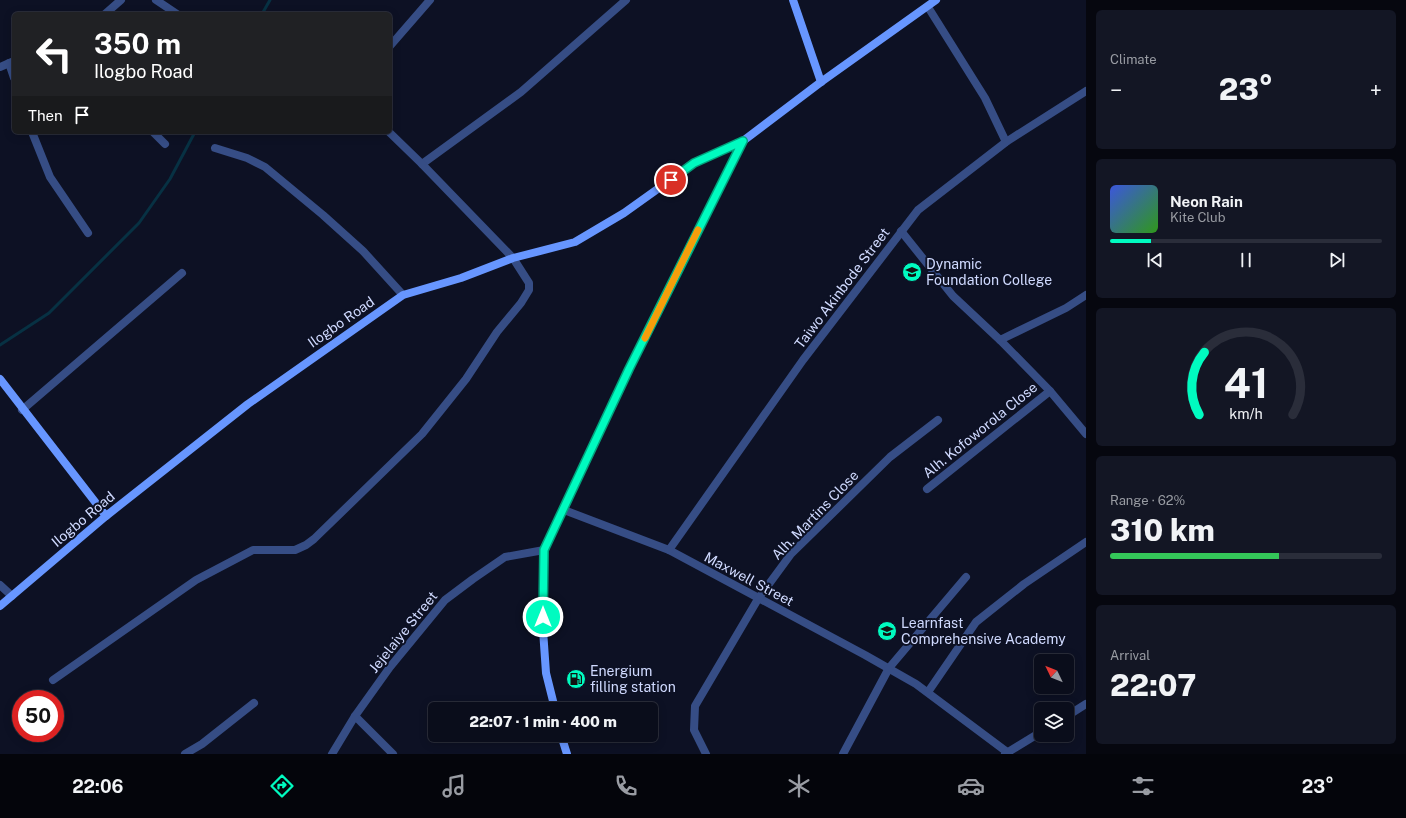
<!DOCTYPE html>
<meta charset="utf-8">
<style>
body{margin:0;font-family:"Public Sans",sans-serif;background:#131624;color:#f1f3f6;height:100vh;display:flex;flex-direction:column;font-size:15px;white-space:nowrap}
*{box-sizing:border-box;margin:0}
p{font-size:13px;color:#999ca3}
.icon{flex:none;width:22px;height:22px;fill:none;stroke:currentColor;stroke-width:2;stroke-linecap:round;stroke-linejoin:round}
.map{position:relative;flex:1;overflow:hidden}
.details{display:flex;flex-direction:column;gap:10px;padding:10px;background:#06070f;width:320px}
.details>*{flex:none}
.guide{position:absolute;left:12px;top:12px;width:380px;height:122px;border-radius:6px;box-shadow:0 2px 10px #0003,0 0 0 1px #2a2d3a;background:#202124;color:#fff;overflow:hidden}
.needle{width:26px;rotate:313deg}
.tools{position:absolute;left:1034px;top:654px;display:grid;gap:8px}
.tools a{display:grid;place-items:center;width:40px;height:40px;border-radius:6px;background:#0a0d1b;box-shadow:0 2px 10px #0003,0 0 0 1px #2a2d3a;font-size:20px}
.speed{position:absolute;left:12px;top:690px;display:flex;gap:8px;font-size:20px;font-weight:700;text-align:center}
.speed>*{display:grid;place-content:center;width:52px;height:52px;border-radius:50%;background:#0a0d1b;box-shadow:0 2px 10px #0003,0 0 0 1px #2a2d3a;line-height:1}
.speed .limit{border:6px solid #d22;background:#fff;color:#111}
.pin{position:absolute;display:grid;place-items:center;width:34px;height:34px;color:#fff;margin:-17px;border:2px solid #fff;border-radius:50%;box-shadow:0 1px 4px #0007}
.me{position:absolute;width:44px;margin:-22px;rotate:0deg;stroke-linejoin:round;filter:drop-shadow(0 0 3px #0008)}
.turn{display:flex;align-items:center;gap:14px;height:84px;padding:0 16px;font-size:18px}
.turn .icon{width:52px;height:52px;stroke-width:2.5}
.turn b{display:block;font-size:28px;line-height:34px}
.then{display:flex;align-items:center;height:38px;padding:0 16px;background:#0003;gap:8px;font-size:15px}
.big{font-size:30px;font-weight:800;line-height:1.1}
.details .tile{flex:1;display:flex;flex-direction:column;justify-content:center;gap:6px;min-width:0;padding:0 14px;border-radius:6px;background:#131624}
.details .dial{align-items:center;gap:0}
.dial svg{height:104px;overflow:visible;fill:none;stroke:#2a2d3a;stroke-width:7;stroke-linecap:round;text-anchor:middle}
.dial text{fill:#f1f3f6;stroke:none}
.song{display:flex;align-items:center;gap:12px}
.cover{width:48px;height:48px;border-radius:6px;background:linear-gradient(135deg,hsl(230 70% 55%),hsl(110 70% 35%))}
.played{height:4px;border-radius:2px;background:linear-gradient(90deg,#00fbc0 15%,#2a2d3a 15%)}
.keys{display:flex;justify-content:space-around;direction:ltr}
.heat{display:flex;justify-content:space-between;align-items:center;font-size:22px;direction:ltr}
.charge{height:6px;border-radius:3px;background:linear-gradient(90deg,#34c759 62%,#2a2d3a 0)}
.trip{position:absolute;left:428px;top:702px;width:230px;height:40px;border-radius:6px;background:#0a0d1b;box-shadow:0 2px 10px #0003,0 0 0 1px #2a2d3a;font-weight:800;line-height:40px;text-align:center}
.menu{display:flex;height:64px;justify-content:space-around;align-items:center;background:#04050b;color:#999ca3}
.menu .icon{width:28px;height:28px}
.menu .active{color:#00fbc0}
.menu b{font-size:18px;color:#f1f3f6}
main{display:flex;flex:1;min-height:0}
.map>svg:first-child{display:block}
</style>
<main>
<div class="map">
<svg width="1086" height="754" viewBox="0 0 1086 754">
<rect width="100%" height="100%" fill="#0d1124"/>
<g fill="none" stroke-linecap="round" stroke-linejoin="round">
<g stroke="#073143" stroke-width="3">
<polyline points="262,14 270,0"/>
<polyline points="0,345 49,313 139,223 170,179 195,132"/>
</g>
<g stroke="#364d85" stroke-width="8">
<polyline points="156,0 177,14"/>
<polyline points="928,7 985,98 1006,142"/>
<polyline points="105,14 121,0"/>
<polyline points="390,46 430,0"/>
<polyline points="9,63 14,78"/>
<polyline points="0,67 14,61"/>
<polyline points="32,132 50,177 88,233"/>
<polyline points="153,132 165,144"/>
<polyline points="215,148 247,158 265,167 323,215 363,251 403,295"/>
<polyline points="422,164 521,92 626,0"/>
<polyline points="901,231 953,296 1000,340 1050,391 1086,434"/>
<polyline points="1000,340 1066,308 1086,295"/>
<polyline points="22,410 182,273"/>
<polyline points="927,489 1050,391"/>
<polyline points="564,510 669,550 865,655 916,684 1007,752"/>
<polyline points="669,550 803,360 918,210 1006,142 1086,91"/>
<polyline points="0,585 12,596"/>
<polyline points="53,680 196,580 253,550 295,550 306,545 314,539 422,434 466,379 497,332 521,303 529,290 529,283 513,258 422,164 389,132"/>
<polyline points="928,692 976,622 1024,584 1086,542"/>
<polyline points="355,716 393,754"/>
<polyline points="1067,716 1086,704"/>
<polyline points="185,754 202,744 254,703"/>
<polyline points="332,754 355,716 390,667 445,600 473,579 505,557 544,550"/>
<polyline points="706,754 694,730 695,706 758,599 791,554 890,457 938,420"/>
<polyline points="843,754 889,668 966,577"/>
<polyline points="1005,754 1041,732"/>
</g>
<g stroke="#6796ff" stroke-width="8">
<polyline points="793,0 821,82"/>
<polyline points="0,379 106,516"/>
<polyline points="0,606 106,516 248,404 403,295 461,278 513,258 575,242 624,213 694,163 743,141"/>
<polyline points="555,709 546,673 543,630 544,550 629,369 743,141 821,82 936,0"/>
<polyline points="561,735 567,754"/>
</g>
</g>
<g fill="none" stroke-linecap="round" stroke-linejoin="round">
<defs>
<polyline id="route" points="543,617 544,550 629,369 743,141 694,163 671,180"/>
</defs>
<use href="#route" stroke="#00a37d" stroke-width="10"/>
<use href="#route" stroke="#00fbc0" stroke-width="7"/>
<polyline stroke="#f59e0b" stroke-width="7" points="645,338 698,230"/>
</g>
<defs>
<symbol id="school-disc" viewBox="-11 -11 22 22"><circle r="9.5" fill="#00fbc0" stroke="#0d1124"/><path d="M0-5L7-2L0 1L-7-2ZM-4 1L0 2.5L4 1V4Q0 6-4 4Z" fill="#111"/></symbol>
<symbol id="fuel-disc" viewBox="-11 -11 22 22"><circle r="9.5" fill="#00fbc0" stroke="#0d1124"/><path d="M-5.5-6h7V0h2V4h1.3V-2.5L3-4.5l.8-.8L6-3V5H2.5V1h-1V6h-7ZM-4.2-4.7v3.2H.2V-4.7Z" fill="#111"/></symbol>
</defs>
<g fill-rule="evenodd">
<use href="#school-disc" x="901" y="261" width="22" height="22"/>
<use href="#school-disc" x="876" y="620" width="22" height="22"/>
<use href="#fuel-disc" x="565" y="668" width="22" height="22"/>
</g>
<g text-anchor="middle" stroke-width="4" stroke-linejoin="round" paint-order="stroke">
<g font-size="14" fill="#d0daff" stroke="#0d1124" text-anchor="start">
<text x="926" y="269">Dynamic<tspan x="926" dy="16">Foundation College</tspan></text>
<text x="901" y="628">Learnfast<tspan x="901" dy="16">Comprehensive Academy</tspan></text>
<text x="590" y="676">Energium<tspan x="590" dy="16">filling station</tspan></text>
</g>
<g font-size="14" fill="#d0daff" stroke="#0d1124">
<text transform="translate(842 288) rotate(-53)" y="5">Taiwo Akinbode Street</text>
<text transform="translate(341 322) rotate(-35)" y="5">Ilogbo Road</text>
<text transform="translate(980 430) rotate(-39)" y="5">Alh. Kofoworola Close</text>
<text transform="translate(815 515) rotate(-46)" y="5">Alh. Martins Close</text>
<text transform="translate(83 519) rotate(-40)" y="5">Ilogbo Road</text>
<text transform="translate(749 579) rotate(28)" y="5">Maxwell Street</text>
<text transform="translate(403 632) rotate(-51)" y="5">Jejelaiye Street</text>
</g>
</g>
</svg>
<div class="tools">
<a><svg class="needle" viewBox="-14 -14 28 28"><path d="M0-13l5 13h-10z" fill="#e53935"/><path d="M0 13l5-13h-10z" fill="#999ca3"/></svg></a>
<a><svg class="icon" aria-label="layers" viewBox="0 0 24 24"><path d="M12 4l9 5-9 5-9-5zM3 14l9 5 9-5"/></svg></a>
</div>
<div class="speed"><div class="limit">50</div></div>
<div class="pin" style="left:671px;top:180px;background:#d93025"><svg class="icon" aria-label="arrive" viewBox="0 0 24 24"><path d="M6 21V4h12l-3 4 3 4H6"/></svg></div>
<svg class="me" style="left:543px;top:617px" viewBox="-20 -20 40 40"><circle r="17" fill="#00fbc0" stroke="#fff" stroke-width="3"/><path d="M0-11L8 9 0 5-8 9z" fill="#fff"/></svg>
<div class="trip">22:07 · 1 min · 400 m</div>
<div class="guide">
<div class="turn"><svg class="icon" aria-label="left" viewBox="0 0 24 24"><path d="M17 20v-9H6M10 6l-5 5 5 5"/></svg><div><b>350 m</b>Ilogbo Road</div></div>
<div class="then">Then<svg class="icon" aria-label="arrive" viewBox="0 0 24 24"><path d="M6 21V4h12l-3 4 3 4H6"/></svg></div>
</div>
</div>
<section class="details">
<div class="tile"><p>Climate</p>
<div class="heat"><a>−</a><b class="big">23°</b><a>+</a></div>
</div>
<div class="tile">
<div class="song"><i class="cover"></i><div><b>Neon Rain</b><p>Kite Club</p></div></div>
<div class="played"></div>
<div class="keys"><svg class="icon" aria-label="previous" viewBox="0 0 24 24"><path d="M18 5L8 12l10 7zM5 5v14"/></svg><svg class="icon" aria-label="pause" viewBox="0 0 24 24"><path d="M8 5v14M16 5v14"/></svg><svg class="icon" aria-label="next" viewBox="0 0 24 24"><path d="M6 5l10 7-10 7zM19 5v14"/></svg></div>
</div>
<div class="tile dial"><svg viewBox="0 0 100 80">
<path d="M14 69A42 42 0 1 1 86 69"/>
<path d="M14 69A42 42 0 0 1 18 21" stroke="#00fbc0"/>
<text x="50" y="56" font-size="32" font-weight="700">41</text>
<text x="50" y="72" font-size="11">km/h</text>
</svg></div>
<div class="tile"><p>Range · 62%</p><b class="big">310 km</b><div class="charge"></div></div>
<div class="tile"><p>Arrival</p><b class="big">22:07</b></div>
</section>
</main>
<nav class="menu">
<b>22:06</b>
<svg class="icon active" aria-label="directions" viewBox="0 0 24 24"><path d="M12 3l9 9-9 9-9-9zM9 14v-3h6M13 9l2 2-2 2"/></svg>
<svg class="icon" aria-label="music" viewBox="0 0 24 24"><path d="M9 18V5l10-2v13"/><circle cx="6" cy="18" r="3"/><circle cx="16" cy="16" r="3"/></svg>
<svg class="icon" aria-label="phone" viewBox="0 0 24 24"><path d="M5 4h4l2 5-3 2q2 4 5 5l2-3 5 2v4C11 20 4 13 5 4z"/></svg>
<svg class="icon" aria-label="climate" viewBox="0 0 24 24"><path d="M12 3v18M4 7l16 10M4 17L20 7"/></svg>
<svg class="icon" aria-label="car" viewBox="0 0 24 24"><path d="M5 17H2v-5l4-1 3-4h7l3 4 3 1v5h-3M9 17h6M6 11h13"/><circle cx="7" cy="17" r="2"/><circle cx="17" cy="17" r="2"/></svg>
<svg class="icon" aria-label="filters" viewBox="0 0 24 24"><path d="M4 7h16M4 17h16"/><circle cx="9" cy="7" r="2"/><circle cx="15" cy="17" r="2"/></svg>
<b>23°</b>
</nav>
